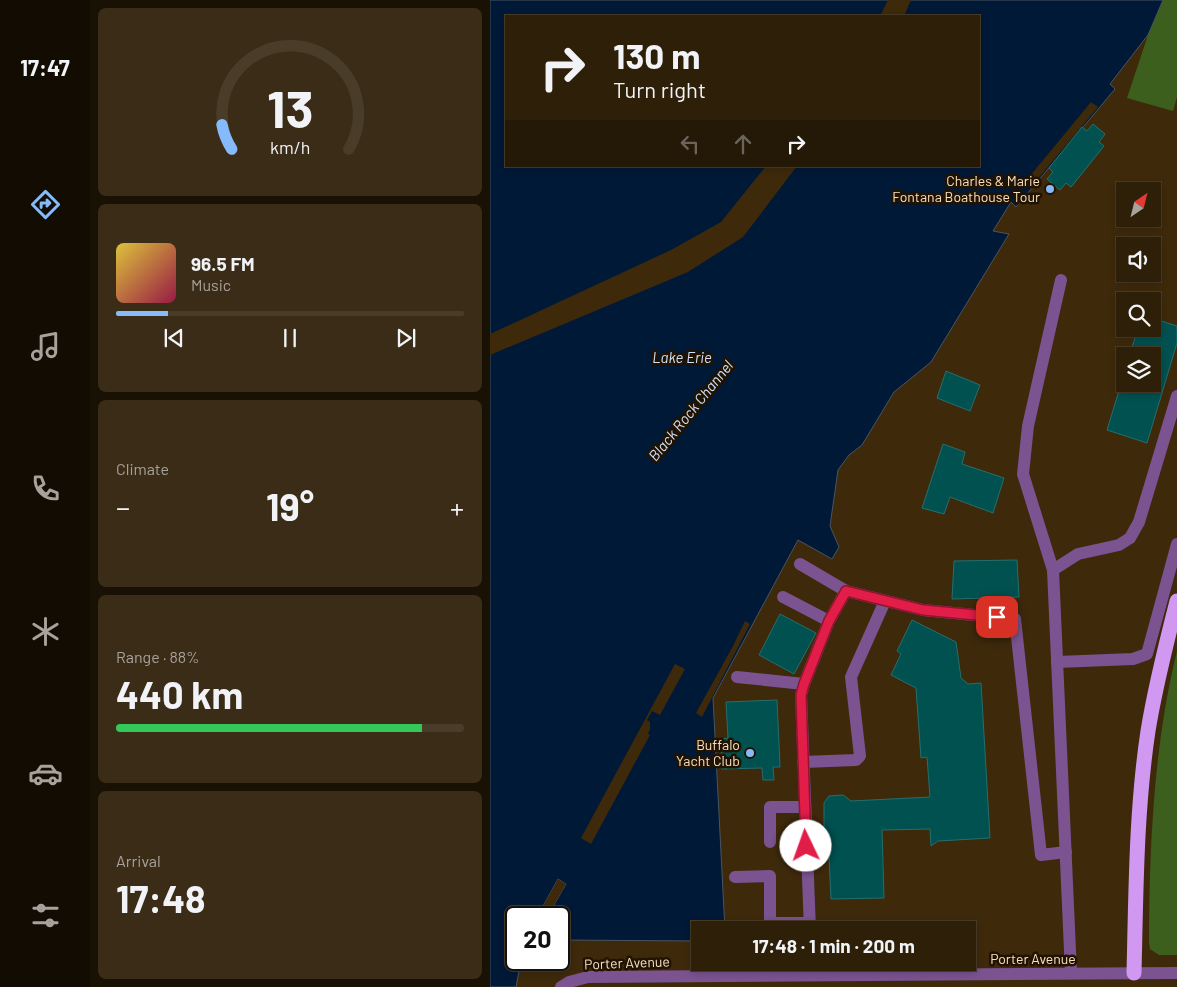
<!DOCTYPE html>
<meta charset="utf-8">
<style>
body{margin:0;font-family:Barlow,sans-serif;background:#3a2c16;color:#f1f3f6;height:100vh;display:flex;flex-direction:column;font-size:19px;white-space:nowrap}
*{box-sizing:border-box;margin:0}
p{font-size:16px;color:#a7a29c}
.icon{flex:none;width:28px;height:28px;fill:none;stroke:currentColor;stroke-width:2;stroke-linecap:round;stroke-linejoin:round}
.map{position:relative;flex:1;overflow:hidden}
.sheet{display:flex;flex-direction:column;gap:8px;padding:8px;background:#191104;width:400px}
.sheet>*{flex:none}
.hud{position:absolute;left:15px;top:15px;width:475px;height:152px;border-radius:0px;box-shadow:0 2px 8px #0003,0 0 0 1px #493d29;background:#2e1f08;color:#f1f3f6;overflow:hidden}
.needle{width:32px;rotate:35deg}
.fabs{position:absolute;left:626px;top:182px;display:grid;gap:10px}
.fabs a{display:grid;place-items:center;width:45px;height:45px;border-radius:0px;background:#2e1f08;box-shadow:0 2px 8px #0003,0 0 0 1px #493d29;font-size:25px}
.speed{position:absolute;left:15px;top:906px;display:flex;gap:10px;font-size:25px;font-weight:700;text-align:center}
.speed>*{display:grid;place-content:center;width:65px;height:65px;border-radius:50%;background:#2e1f08;box-shadow:0 2px 8px #0003,0 0 0 1px #493d29;line-height:1}
.speed .limit{border:2px solid #111;border-radius:8px;background:#fff;color:#111}
.pin{position:absolute;display:grid;place-items:center;width:42px;height:42px;color:#fff;margin:-21px;border-radius:10px;box-shadow:0 2px 8px #0006}
.me{position:absolute;width:55px;margin:-28px;rotate:357deg;stroke-linejoin:round;filter:drop-shadow(0 0 4px #0008)}
.turn{display:flex;align-items:center;gap:18px;height:105px;padding:0 25px;font-size:22px}
.turn .icon{width:65px;height:65px;stroke-width:2.5}
.turn b{display:block;font-size:35px;line-height:42px}
.lanes{display:flex;align-items:center;height:48px;padding:0 25px;background:#0003;justify-content:center;gap:25px;direction:ltr}
.lanes .off{opacity:.35}
.big{font-size:38px;font-weight:700;line-height:1.1}
.sheet .card{flex:1;display:flex;flex-direction:column;justify-content:center;gap:8px;min-width:0;padding:0 18px;border-radius:8px;background:#3a2c16}
.sheet .dial{align-items:center;gap:0}
.dial svg{height:130px;overflow:visible;fill:none;stroke:#493d29;stroke-width:7;stroke-linecap:round;text-anchor:middle}
.dial text{fill:#f1f3f6;stroke:none}
.song{display:flex;align-items:center;gap:15px}
.cover{width:60px;height:60px;border-radius:8px;background:linear-gradient(135deg,hsl(50 70% 55%),hsl(340 70% 35%))}
.played{height:5px;border-radius:2px;background:linear-gradient(90deg,#85bbfb 15%,#493d29 15%)}
.keys{display:flex;justify-content:space-around;direction:ltr}
.heat{display:flex;justify-content:space-between;align-items:center;font-size:28px;direction:ltr}
.charge{height:8px;border-radius:4px;background:linear-gradient(90deg,#34c759 88%,#493d29 0)}
.trip{position:absolute;left:201px;top:921px;width:285px;height:50px;border-radius:0px;background:#2e1f08;box-shadow:0 2px 8px #0003,0 0 0 1px #493d29;font-weight:700;line-height:50px;text-align:center}
main{display:flex;flex:1;min-height:0}
.menu{display:flex;flex-direction:column;width:90px;justify-content:space-around;align-items:center;background:#120c03;color:#a7a29c}
.menu .icon{width:35px;height:35px}
.menu .current{color:#85bbfb}
.menu b{font-size:22px;color:#f1f3f6}
.map>svg:first-child{display:block}
</style>
<main>
<nav class="menu">
<b>17:47</b>
<svg class="icon current" aria-label="directions" viewBox="0 0 24 24"><path d="M12 3l9 9-9 9-9-9zM9 14v-3h6M13 9l2 2-2 2"/></svg>
<svg class="icon" aria-label="music" viewBox="0 0 24 24"><path d="M9 18V5l10-2v13"/><circle cx="6" cy="18" r="3"/><circle cx="16" cy="16" r="3"/></svg>
<svg class="icon" aria-label="phone" viewBox="0 0 24 24"><path d="M5 4h4l2 5-3 2q2 4 5 5l2-3 5 2v4C11 20 4 13 5 4z"/></svg>
<svg class="icon" aria-label="climate" viewBox="0 0 24 24"><path d="M12 3v18M4 7l16 10M4 17L20 7"/></svg>
<svg class="icon" aria-label="car" viewBox="0 0 24 24"><path d="M5 17H2v-5l4-1 3-4h7l3 4 3 1v5h-3M9 17h6M6 11h13"/><circle cx="7" cy="17" r="2"/><circle cx="17" cy="17" r="2"/></svg>
<svg class="icon" aria-label="filters" viewBox="0 0 24 24"><path d="M4 7h16M4 17h16"/><circle cx="9" cy="7" r="2"/><circle cx="15" cy="17" r="2"/></svg>
</nav>
<section class="sheet">
<div class="card dial"><svg viewBox="0 0 100 80">
<path d="M14 69A42 42 0 1 1 86 69"/>
<path d="M14 69A42 42 0 0 1 8 54" stroke="#85bbfb"/>
<text x="50" y="56" font-size="32" font-weight="700">13</text>
<text x="50" y="72" font-size="11">km/h</text>
</svg></div>
<div class="card">
<div class="song"><i class="cover"></i><div><b>96.5 FM</b><p>Music</p></div></div>
<div class="played"></div>
<div class="keys"><svg class="icon" aria-label="previous" viewBox="0 0 24 24"><path d="M18 5L8 12l10 7zM5 5v14"/></svg><svg class="icon" aria-label="pause" viewBox="0 0 24 24"><path d="M8 5v14M16 5v14"/></svg><svg class="icon" aria-label="next" viewBox="0 0 24 24"><path d="M6 5l10 7-10 7zM19 5v14"/></svg></div>
</div>
<div class="card"><p>Climate</p>
<div class="heat"><a>−</a><b class="big">19°</b><a>+</a></div>
</div>
<div class="card"><p>Range · 88%</p><b class="big">440 km</b><div class="charge"></div></div>
<div class="card"><p>Arrival</p><b class="big">17:48</b></div>
</section>
<div class="map">
<svg width="687" height="987" viewBox="0 0 687 987">
<rect width="100%" height="100%" fill="#3e290b"/>
<g fill="#3d5f1d">
<polygon points="673,0 687,0 687,97 683,111 637,98 658,35"/>
<path d="M687,651V955H669L660,949L659,943C659,848 664,743 687,651Z"/>
</g>
<path fill="#001937" stroke="#4a5561" fill-rule="evenodd" d="M0,0H673L658,35L620,84L625,89L526,207L521,202L503,231L519,234L441,362L404,392L372,445L359,455L348,470L340,526L349,547L342,559L308,540L223,698L235,930H210V941L69,940V918L57,917L76,884L68,879L47,917L26,918V960H31L26,987H0ZM16,16H489V166H16Z"/>
<g fill="#3e290b">
<polygon points="398,0 421,0 414,16 390,16"/>
<polygon points="601,102 608,107 541,187 535,182"/>
<polygon points="276,166 307,166 253,237 198,272 0,355 0,334 181,250 231,222"/>
<polygon points="255,621 260,624 212,717 206,713 243,646"/>
<polygon points="185,664 195,669 170,715 162,711 157,720 160,722 160,729 158,734 160,735 101,844 91,838"/>
<polygon points="68,879 76,884 57,917 55,917 72,885 69,883 50,918 47,917"/>
</g>
<g fill="#005150" stroke="#256f6d">
<polygon points="603,124 615,134 609,142 614,146 581,187 576,183 570,190 557,179 563,172 559,168 592,127 597,131"/>
<polygon points="662,318 687,326 687,343 657,443 617,430 631,384 662,384 662,356 639,356 648,329 662,329"/>
<polygon points="456,371 490,385 480,411 447,398"/>
<polygon points="453,444 475,452 472,464 514,478 503,513 460,497 454,514 432,508"/>
<polygon points="527,560 529,597 462,599 464,561"/>
<polygon points="290,614 326,633 304,674 269,655"/>
<polygon points="422,620 466,642 471,678 478,684 491,683 500,838 448,841 441,846 440,829 392,830 394,898 341,899 338,835 334,830 334,803 339,796 353,795 361,801 440,797 437,757 431,758 426,688 401,675 411,654 407,651"/>
<polygon points="287,700 290,767 283,767 284,780 273,780 272,768 232,769 231,739 238,738 236,702"/>
</g>
<g fill="none" stroke-linecap="round" stroke-linejoin="round">
<g stroke="#7a5390" stroke-width="12">
<polyline points="310,564 356,591 339,621 314,684 311,695 320,930"/>
<polyline points="563,570 533,474 538,426 571,280"/>
<polyline points="356,591 433,610 525,619 551,855 576,852"/>
<polyline points="293,597 339,621"/>
<polyline points="567,662 643,659 657,654 687,544"/>
<polyline points="247,677 314,684"/>
<polyline points="313,762 366,760 370,756 361,677 395,601"/>
<polyline points="280,842 280,807 315,807"/>
<polyline points="245,877 280,876 280,923 320,923"/>
<polyline points="322,962 322,975"/>
<polyline points="581,973 563,570 588,554 629,545 640,538 649,522 687,396"/>
<polyline points="71,987 79,982 98,977 687,973"/>
</g>
<path stroke="#d198f1" stroke-width="15" d="M644,973C646,892 646,811 658,731C665,687 676,644 687,601"/>
</g>
<g fill="none" stroke-linecap="round" stroke-linejoin="round">
<defs>
<polyline id="route" points="316,846 311,695 314,684 339,621 356,591 433,610 507,617"/>
</defs>
<use href="#route" stroke="#92132f" stroke-width="12"/>
<use href="#route" stroke="#e11d48" stroke-width="9"/>
</g>
<g fill="#85bbfb" stroke="#221200" stroke-width="2">
<circle cx="560" cy="189" r="5"/>
<circle cx="260" cy="753" r="5"/>
</g>
<g text-anchor="middle" stroke-width="5" stroke-linejoin="round" paint-order="stroke">
<g font-size="14" fill="#f7e0c4" stroke="#221200" text-anchor="end">
<text x="550" y="186">Charles &amp; Marie<tspan x="550" dy="16">Fontana Boathouse Tour</tspan></text>
<text x="250" y="750">Buffalo<tspan x="250" dy="16">Yacht Club</tspan></text>
</g>
<g font-size="14" fill="#f7e0c4" stroke="#221200">
<text x="543" y="964">Porter Avenue</text>
<text transform="translate(137 963) rotate(-2)" y="5">Porter Avenue</text>
</g>
<g font-size="15" font-style="italic" fill="#cee3fb" stroke="#221200">
<text x="192" y="363">Lake Erie</text>
<text transform="translate(201 411) rotate(-51)" y="5">Black Rock Channel</text>
</g>
</g>
</svg>
<div class="fabs">
<a><svg class="needle" viewBox="-14 -14 28 28"><path d="M0-13l5 13h-10z" fill="#e53935"/><path d="M0 13l5-13h-10z" fill="#a7a29c"/></svg></a>
<a><svg class="icon" aria-label="sound" viewBox="0 0 24 24"><path d="M4 9h4l5-4v14l-5-4H4zM17 9q2 3 0 6"/></svg></a>
<a><svg class="icon" aria-label="search" viewBox="0 0 24 24"><circle cx="10" cy="10" r="6"/><path d="M15 15l6 6"/></svg></a>
<a><svg class="icon" aria-label="layers" viewBox="0 0 24 24"><path d="M12 4l9 5-9 5-9-5zM3 14l9 5 9-5"/></svg></a>
</div>
<div class="speed"><div class="limit">20</div></div>
<div class="pin" style="left:507px;top:617px;background:#d93025"><svg class="icon" aria-label="arrive" viewBox="0 0 24 24"><path d="M6 21V4h12l-3 4 3 4H6"/></svg></div>
<svg class="me" style="left:316px;top:846px" viewBox="-20 -20 40 40"><circle r="19" fill="#fff"/><path d="M0-13L10 11 0 6-10 11z" fill="#e11d48"/></svg>
<div class="trip">17:48 · 1 min · 200 m</div>
<div class="hud">
<div class="turn"><svg class="icon" aria-label="right" viewBox="0 0 24 24"><path d="M7 20v-9h11M14 6l5 5-5 5"/></svg><div><b>130 m</b>Turn right</div></div>
<div class="lanes"><svg class="icon off" aria-label="left" viewBox="0 0 24 24"><path d="M17 20v-9H6M10 6l-5 5 5 5"/></svg><svg class="icon off" aria-label="ahead" viewBox="0 0 24 24"><path d="M12 20V5M6 11l6-6 6 6"/></svg><svg class="icon" aria-label="right" viewBox="0 0 24 24"><path d="M7 20v-9h11M14 6l5 5-5 5"/></svg></div>
</div>
</div>
</main>
